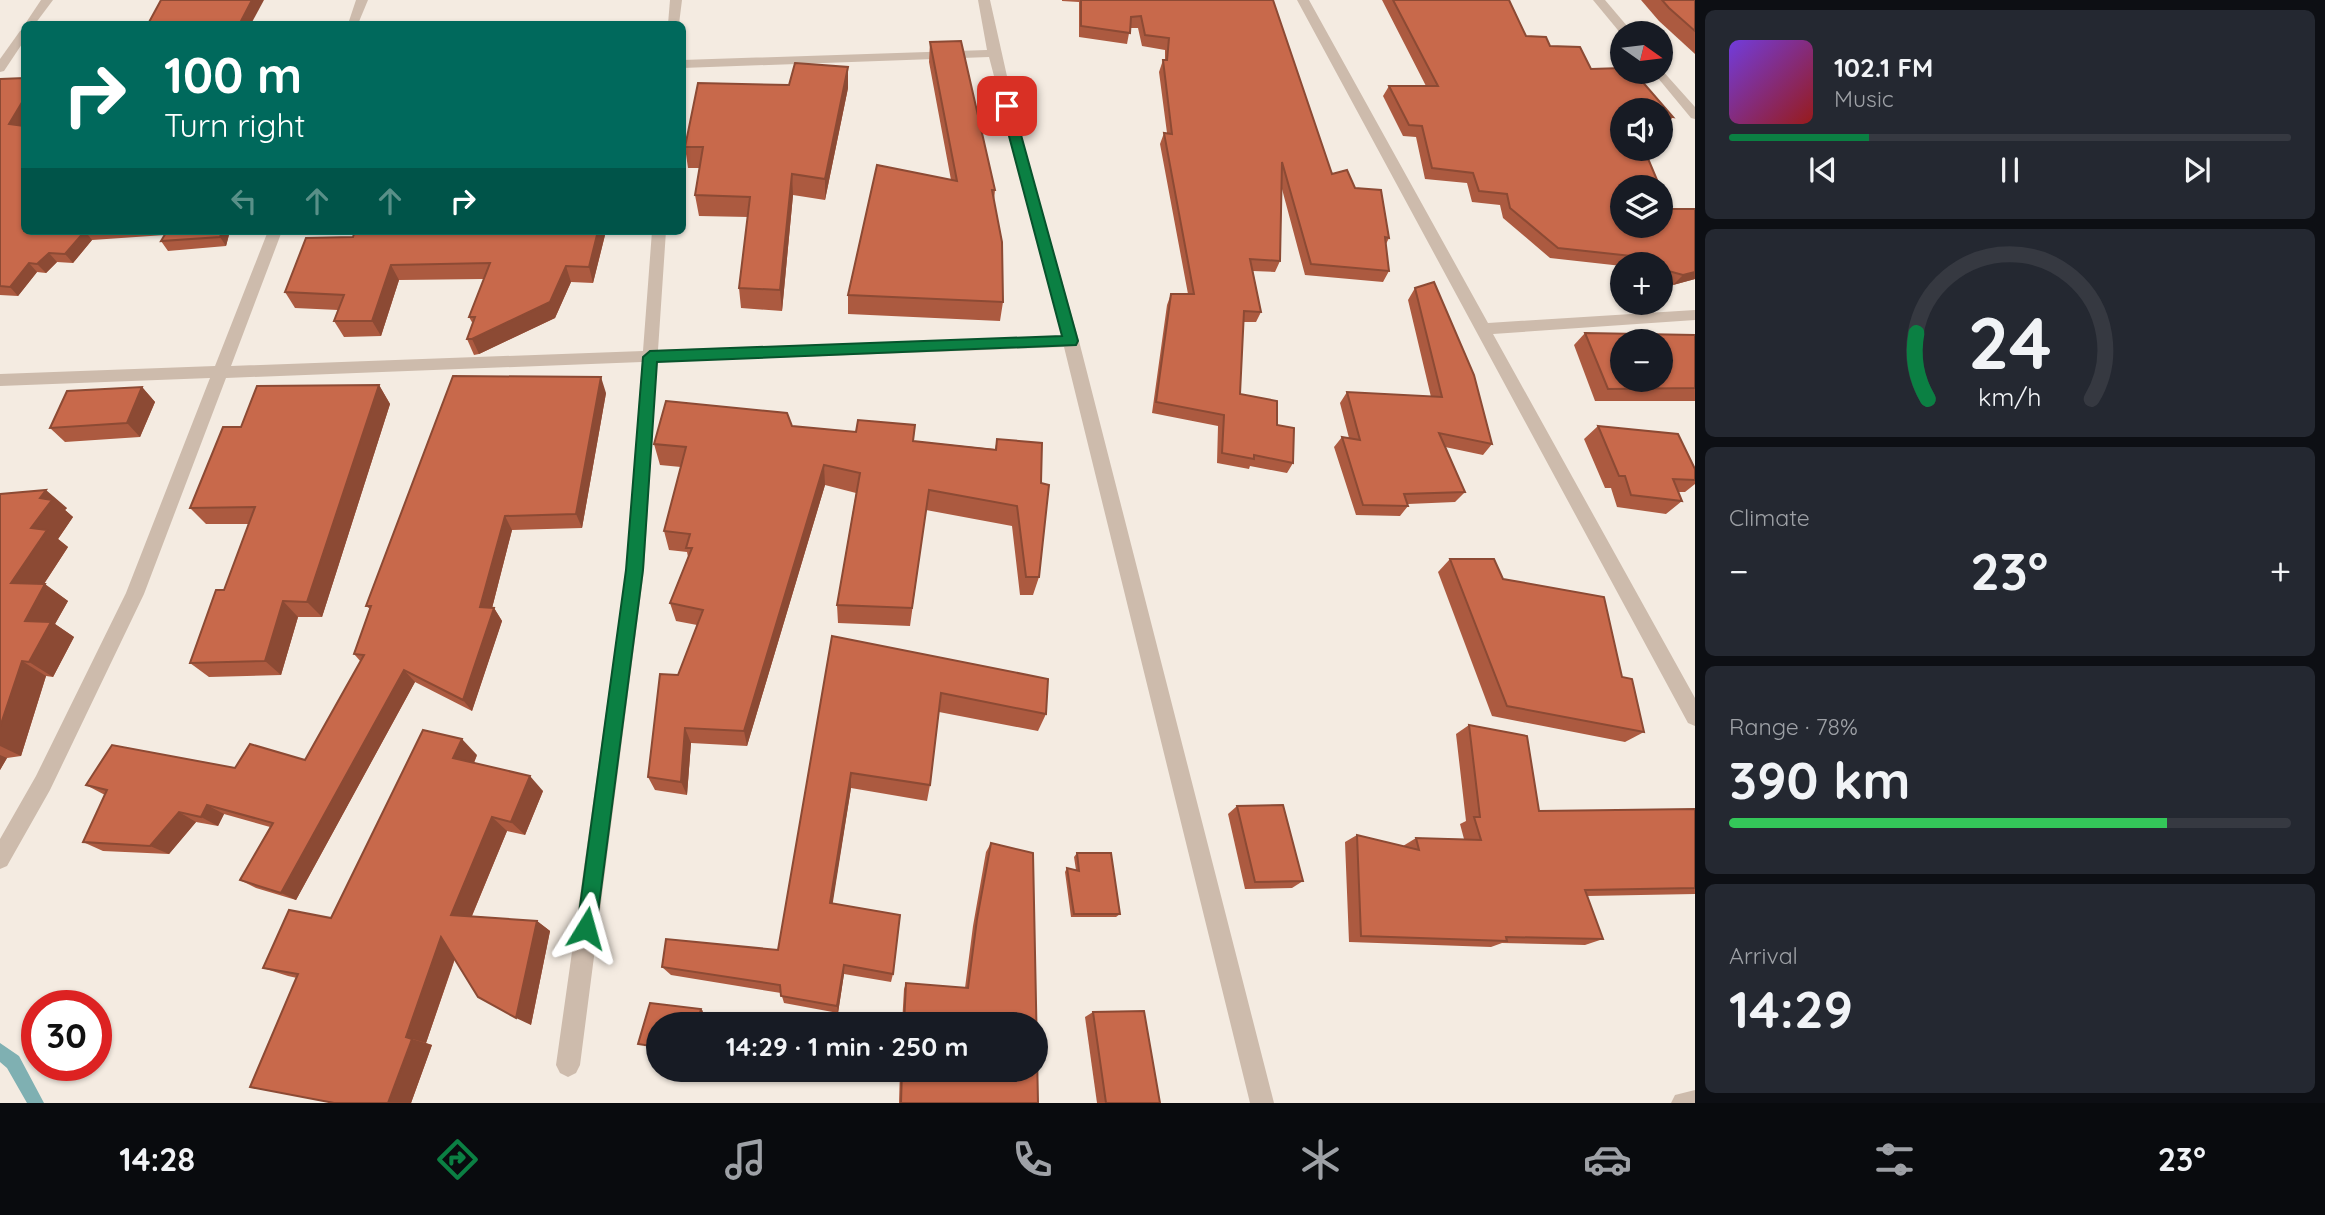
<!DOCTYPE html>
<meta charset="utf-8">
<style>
body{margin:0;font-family:Quicksand,sans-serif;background:#242831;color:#f1f3f6;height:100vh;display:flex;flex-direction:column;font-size:26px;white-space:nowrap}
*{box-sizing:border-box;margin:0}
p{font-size:23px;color:#9ea1a6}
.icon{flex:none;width:38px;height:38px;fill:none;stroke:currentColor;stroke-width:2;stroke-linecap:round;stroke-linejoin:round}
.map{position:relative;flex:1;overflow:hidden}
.drawer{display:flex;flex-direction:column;gap:10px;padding:10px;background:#0d0f14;width:630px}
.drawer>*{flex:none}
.top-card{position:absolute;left:21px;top:21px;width:665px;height:214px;border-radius:10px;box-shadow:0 2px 5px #0004;background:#00695c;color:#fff;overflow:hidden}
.needle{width:46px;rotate:104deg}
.tools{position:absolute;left:1610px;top:21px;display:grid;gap:14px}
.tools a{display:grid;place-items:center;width:63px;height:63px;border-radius:50%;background:#171b24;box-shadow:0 2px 5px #0004;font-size:35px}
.speed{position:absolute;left:21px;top:990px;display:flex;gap:14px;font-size:35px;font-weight:700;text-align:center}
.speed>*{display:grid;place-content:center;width:91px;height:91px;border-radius:50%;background:#171b24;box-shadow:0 2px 5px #0004;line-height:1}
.speed .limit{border:10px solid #d22;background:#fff;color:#111}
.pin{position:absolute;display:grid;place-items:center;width:60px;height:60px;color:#fff;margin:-30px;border-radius:14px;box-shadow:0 4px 10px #0006}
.me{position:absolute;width:77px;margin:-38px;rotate:8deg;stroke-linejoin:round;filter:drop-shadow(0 0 5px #0008)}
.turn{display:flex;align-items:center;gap:24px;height:147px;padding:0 28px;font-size:32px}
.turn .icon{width:91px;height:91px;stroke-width:2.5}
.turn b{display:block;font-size:49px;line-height:60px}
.lanes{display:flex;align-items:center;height:66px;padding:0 28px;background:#0003;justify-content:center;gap:35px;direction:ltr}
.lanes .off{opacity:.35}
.big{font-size:52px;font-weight:700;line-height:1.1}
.drawer .tile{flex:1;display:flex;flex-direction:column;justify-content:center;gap:10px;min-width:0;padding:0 24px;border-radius:10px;background:#242831}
.drawer .dial{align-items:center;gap:0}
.dial svg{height:182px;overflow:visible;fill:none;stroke:#363941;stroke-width:7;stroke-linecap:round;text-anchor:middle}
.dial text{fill:#f1f3f6;stroke:none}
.song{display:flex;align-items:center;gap:21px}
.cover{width:84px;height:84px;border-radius:10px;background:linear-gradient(135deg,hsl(260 70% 55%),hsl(0 70% 35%))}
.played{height:7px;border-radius:4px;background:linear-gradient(90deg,#0b8043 25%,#363941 25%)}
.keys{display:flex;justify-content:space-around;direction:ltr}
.heat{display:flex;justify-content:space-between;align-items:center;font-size:38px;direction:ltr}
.charge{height:10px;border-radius:5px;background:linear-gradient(90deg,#34c759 78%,#363941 0)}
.trip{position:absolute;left:646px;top:1012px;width:402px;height:70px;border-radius:35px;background:#171b24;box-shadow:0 2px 5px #0004;font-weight:700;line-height:70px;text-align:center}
.tabs{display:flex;height:112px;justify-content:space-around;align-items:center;background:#090b0e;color:#9ea1a6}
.tabs .icon{width:49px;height:49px}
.tabs .on{color:#0b8043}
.tabs b{font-size:32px;color:#f1f3f6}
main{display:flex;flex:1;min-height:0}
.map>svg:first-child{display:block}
</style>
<main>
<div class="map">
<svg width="1695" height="1103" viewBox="0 0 1695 1103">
<rect width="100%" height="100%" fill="#f4ebe1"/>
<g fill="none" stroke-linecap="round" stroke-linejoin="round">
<polygon fill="#7fb0b2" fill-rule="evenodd" points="0,1043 19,1056 44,1103 27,1103 7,1068 0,1062"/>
<g fill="#cdbbac" fill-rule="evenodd">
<polygon points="41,0 53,0 35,24 25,24"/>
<polygon points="356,0 368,0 358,24 348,24"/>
<polygon points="670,0 682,0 679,24 668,24"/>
<polygon points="978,0 990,0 1019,130 1079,341 1274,1103 1250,1103 1064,347 657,362 644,570 580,1065 576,1073 568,1077 560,1073 556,1065 626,570 642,362 226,378 144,594 50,790 7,866 0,869 0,839 36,776 126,593 210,378 0,386 0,374 215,366 268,231 282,231 231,366 643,351 652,231 666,231 658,350 1062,336 989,57 682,68 682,60 987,50"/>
<polygon points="1297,0 1309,0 1488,323 1695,310 1695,320 1493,334 1695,698 1695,726 1688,723"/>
<polygon points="1593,0 1605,0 1633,33 1622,35"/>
<polygon points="24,29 24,41 4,71 0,72 0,59 20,31"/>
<polygon points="1661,69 1695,107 1695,119 1691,118 1653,72 1661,72"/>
<polygon points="1695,1090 1695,1103 1671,1103 1675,1095"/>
</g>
</g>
<g fill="#ac5a40">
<polygon points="1062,0 1273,0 1332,174 1355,188 1389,238 1386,244 1389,271 1383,282 1305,275 1282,189 1280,261 1275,272 1253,271 1261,312 1256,322 1243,322 1240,394 1277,425 1293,463 1287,473 1250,466 1249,469 1217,463 1218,426 1152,413 1167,305 1171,294 1188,294 1160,144 1164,133 1167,133 1159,72 1163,60 1165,60 1165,50 1142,46 1138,28 1130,28 1127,44 1079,37 1079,2 1062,1"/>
<polygon points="1382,0 1509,0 1526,36 1550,46 1673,117 1665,127 1661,127 1661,110 1622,110 1695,279 1673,285 1661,282 1661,264 1622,264 1622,266 1550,258 1503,218 1500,205 1472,202 1467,183 1425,179 1416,137 1403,136 1383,96 1389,86 1426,86"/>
<polygon points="1641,0 1695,0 1695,54 1659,21"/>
<polygon points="930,42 995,190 994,201 1003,302 1000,321 848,314 848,295 951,180 929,62"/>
<polygon points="0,79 22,126 24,231 230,231 226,246 168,251 161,241 165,235 92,240 73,263 57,262 46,273 37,272 18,296 0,295"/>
<polygon points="848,88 825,200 793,195 782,311 741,308 739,288 748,217 699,216 695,195 700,168 688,168 685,147"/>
<polygon points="606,231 593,283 571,282 555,318 479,354 474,355 467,339 473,324 469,317 484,279 399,280 381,336 344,337 334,321 338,310 295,308 285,292 353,237"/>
<polygon points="1415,288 1492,444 1483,455 1445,447 1465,492 1455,502 1408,504 1408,506 1400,516 1356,515 1334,447 1342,437 1349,438 1340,403 1347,392 1431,397 1408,300"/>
<polygon points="1585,333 1695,335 1695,401 1595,401 1574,345"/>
<polygon points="379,385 390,404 322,617 298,617 281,675 209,677 190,663 224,590 249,524 206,524 190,508 241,427"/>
<polygon points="142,387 155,402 140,437 65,442 50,428"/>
<polygon points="606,393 582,528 512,530 492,608 494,608 502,621 472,711 415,682 296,900 256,888 240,880 270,827 224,814 218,826 196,822 169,854 103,851 83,842 105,795 86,785 305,760 361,662 354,654 370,609 366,606"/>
<polygon points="792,426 913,441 995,449 997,439 1039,577 1033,595 1020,595 1012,526 926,510 910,626 838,623 837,605 856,493 825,485 747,746 691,743 687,795 655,790 648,777 678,675 697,625 676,621 670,603 688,557 687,552 669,550 664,531 681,467 660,465 654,444"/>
<polygon points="1598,426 1695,469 1695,484 1685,492 1678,492 1682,501 1666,514 1617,507 1611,488 1605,488 1584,439"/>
<polygon points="0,494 67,508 65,510 73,517 58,539 68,547 44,584 68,601 55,624 74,637 53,677 46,676 21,756 7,758 0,770"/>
<polygon points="1450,559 1503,579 1622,677 1644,732 1625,742 1492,716 1438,572"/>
<polygon points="832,636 1046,714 1038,731 939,712 930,785 927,801 851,788 832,904 893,974 891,982 844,974 838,1013 784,1003 781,993 671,975 662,967 778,950"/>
<polygon points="1469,725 1539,811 1695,809 1695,894 1587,896 1603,939 1585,945 1502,943 1491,947 1349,942 1345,842 1357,835 1403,846 1416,838 1464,839 1460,824 1466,821 1456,734"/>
<polygon points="477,755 474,763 543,791 525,835 507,831 472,916 537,921 550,931 531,1025 455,959 426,1043 432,1045 411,1103 334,1103 297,978 288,976 263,968 331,918"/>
<polygon points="1237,806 1303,881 1292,888 1245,889 1228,814"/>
<polygon points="991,843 1033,853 1038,1103 899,1103 900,1069 1036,1069 1036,1024 902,1024 904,989 906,983 965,988 973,926 986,852"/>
<polygon points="1077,853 1120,914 1116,917 1071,917 1065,872 1067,868 1076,870 1074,857"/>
<polygon points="1093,1012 1160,1103 1097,1103 1085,1017"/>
</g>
<g fill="#8c4a34">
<polygon points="252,0 264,0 251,24 236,24"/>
<polygon points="848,67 848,88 825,200 825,179"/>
<polygon points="24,99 24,121 17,134 9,124"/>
<polygon points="792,174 793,195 782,311 780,290"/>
<polygon points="85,231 92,240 73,263 65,254"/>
<polygon points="222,231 230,231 226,246 220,237"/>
<polygon points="598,231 606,231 593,283 589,267"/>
<polygon points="49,253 57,262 46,273 37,264"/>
<polygon points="29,263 37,272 18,296 10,287"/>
<polygon points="391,265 399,280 381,336 372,321"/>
<polygon points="566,266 571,282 555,318 479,354 472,339"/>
<polygon points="1695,272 1695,279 1673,285 1683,275"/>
<polygon points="601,377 606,393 582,528 576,514"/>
<polygon points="379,385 390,404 322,617 307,602"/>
<polygon points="142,387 155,402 140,437 127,423"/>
<polygon points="824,465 825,485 747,746 744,731"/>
<polygon points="46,490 67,508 65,510 73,517 58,539 68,547 34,599 11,583 31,528 40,498"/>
<polygon points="505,516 512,530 489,620 480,607"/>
<polygon points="45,584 68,601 55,624 74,637 53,677 29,662 25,621"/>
<polygon points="283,601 298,617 281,675 265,661"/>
<polygon points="494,608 502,621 472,711 463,700"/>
<polygon points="22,661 46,676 21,756 0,746 0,727"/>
<polygon points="404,670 415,682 296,900 281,893"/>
<polygon points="685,728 691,743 687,795 681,782"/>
<polygon points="462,739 477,755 469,774 453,758"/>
<polygon points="0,755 7,758 0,770"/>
<polygon points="851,773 851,788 831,914 830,903"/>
<polygon points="530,776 543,791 525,835 511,822"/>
<polygon points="207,805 224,814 218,826 201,817"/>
<polygon points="179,812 196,822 169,854 150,846"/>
<polygon points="492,817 507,831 468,925 451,915"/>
<polygon points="537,921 550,931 531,1025 516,1018"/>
<polygon points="441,937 459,946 426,1043 406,1037"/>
<polygon points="844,965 844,974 838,1013 837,1006"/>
<polygon points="701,1009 703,1011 699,1024 697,1024"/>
<polygon points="412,1039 432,1045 411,1103 388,1103"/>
</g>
<g fill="#c8694b" stroke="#8c4a34" stroke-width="2" fill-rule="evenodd">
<polygon points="161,0 252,0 240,23 236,24 148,24"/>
<polygon points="1081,0 1273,0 1332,174 1347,170 1355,188 1381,190 1389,238 1385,237 1389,271 1311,264 1282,162 1280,261 1250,259 1261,312 1244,311 1240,394 1277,401 1277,425 1294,428 1293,463 1254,455 1254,459 1222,453 1224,415 1156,402 1171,294 1194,294 1164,133 1172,134 1163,60 1167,60 1169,38 1145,35 1141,16 1131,17 1130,33 1081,26"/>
<polygon points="1393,0 1509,0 1526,36 1546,37 1550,46 1580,47 1591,69 1622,68 1622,72 1634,72 1673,117 1661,115 1661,110 1622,110 1622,149 1644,149 1660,187 1622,187 1622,226 1661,226 1661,189 1669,209 1695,209 1695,272 1683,275 1661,269 1661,264 1653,264 1650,258 1558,248 1510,208 1507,194 1479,191 1473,173 1432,168 1422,126 1409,125 1389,86 1438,86"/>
<polygon points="1662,0 1695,0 1695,31 1669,8"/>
<polygon points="961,41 995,190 992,190 1002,242 1003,302 848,295 877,165 957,181 930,42"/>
<polygon points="795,63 848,67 825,179 792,174 780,290 739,288 750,197 695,195 703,147 685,147 698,83 789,85"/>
<polygon points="24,78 24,99 9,124 24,126 24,231 85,231 65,254 49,253 37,264 29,263 10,287 0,286 0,79"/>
<polygon points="167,231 222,231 220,237 161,241"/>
<polygon points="355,231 598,231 589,267 566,266 550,302 472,339 467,339 475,317 469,317 490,263 391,265 372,321 334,321 344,295 285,292 306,238 353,237"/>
<polygon points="1434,282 1474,375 1492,444 1439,433 1465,492 1404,494 1408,506 1363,505 1342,437 1360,440 1347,392 1442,397 1415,288"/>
<path d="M1585,333L1695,335V388L1608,389ZM1622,341H1661V380H1622Z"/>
<polygon points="453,376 601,377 576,514 505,516 480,607 494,608 463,700 404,670 281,893 240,880 273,823 207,805 201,817 179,812 150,846 83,842 107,790 86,785 112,745 235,768 250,744 305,760 364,655 354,654 371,606 366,606"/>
<polygon points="379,385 307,602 283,601 265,661 190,663 216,590 224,590 255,507 190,508 223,427 241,427 257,386"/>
<polygon points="142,387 127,423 50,428 67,391"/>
<polygon points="666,401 787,413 792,426 856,432 858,420 915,425 913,441 996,450 997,439 1042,443 1041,483 1049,485 1039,577 1026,577 1017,506 929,490 912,608 837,605 860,473 824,465 744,731 685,728 681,782 648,777 660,674 678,675 703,610 670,603 692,548 686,548 690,534 664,531 686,447 654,444"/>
<polygon points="1598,426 1678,434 1695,469 1695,480 1673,479 1682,501 1631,495 1625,476 1619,476"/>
<polygon points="46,490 40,498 52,500 31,528 47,530 11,583 45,584 25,621 51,622 29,662 22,661 0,727 0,494"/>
<polygon points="1450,559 1494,559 1503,579 1604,597 1622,677 1632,679 1644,732 1507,706"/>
<polygon points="832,636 1048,679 1046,714 941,693 930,785 851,773 830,903 900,915 893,974 844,965 837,1006 781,996 780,985 662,967 666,939 778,950"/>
<polygon points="1469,725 1527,736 1539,811 1695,809 1695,888 1585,890 1603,939 1506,937 1507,941 1361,936 1357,835 1419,850 1416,838 1481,840 1474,817 1480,817"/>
<polygon points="423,730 462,739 453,758 530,776 511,822 492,817 451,915 537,921 516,1018 478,997 441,937 406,1037 412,1039 388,1103 334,1103 250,1087 298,974 263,968 289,910 331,918"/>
<polygon points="1283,805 1303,881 1255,882 1237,806"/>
<polygon points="991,843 1033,853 1038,1103 901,1103 902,1069 1036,1069 1036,1024 904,1024 906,983 968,988 977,919"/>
<polygon points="1077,853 1111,853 1120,914 1074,914 1067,868 1079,871"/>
<polygon points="650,1003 701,1009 697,1024 658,1024 658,1047 638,1044"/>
<polygon points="1144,1011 1160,1103 1106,1103 1093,1012"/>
</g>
<polygon fill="#0b8043" stroke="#07532c" stroke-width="2" points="1007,102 1013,106 1078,341 1076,345 657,362 643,570 596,928 593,935 586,938 579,935 577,928 626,570 643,357 650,351 1062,336 1001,106"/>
</svg>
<div class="tools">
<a><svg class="needle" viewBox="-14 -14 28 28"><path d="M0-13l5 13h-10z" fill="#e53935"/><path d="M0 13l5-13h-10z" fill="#9ea1a6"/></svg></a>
<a><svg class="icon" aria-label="sound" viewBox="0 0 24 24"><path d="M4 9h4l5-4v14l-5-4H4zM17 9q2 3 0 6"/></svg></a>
<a><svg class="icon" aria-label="layers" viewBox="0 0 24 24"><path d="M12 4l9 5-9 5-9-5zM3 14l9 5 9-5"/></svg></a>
<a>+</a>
<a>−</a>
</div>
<div class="speed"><div class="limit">30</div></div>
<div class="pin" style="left:1007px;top:106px;background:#d93025"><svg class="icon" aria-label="arrive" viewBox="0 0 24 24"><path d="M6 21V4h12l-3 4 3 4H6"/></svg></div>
<svg class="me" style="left:586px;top:928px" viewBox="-20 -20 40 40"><path d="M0-17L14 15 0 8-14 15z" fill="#0b8043" stroke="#fff" stroke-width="4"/></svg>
<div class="trip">14:29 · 1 min · 250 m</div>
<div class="top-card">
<div class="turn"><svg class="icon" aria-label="right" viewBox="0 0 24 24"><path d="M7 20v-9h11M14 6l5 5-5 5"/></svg><div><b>100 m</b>Turn right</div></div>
<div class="lanes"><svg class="icon off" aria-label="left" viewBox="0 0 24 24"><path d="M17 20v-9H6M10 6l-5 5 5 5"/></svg><svg class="icon off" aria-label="ahead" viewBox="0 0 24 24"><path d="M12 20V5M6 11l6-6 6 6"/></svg><svg class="icon off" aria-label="ahead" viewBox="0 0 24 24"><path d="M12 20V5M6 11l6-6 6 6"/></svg><svg class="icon" aria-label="right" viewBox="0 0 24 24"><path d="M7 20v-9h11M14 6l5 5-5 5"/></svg></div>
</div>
</div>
<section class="drawer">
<div class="tile">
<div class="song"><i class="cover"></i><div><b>102.1 FM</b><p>Music</p></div></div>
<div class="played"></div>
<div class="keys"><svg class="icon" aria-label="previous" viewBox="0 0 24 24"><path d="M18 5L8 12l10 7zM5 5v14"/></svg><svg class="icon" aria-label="pause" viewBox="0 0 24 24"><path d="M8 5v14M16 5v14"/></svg><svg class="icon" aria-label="next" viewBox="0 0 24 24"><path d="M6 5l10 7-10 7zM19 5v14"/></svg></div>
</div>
<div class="tile dial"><svg viewBox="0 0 100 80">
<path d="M14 69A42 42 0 1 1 86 69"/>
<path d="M14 69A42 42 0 0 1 9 40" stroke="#0b8043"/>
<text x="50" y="56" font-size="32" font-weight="700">24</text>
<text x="50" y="72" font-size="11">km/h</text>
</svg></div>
<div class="tile"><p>Climate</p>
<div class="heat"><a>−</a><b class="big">23°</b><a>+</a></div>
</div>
<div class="tile"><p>Range · 78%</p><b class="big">390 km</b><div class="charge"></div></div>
<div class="tile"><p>Arrival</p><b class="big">14:29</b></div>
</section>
</main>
<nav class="tabs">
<b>14:28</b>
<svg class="icon on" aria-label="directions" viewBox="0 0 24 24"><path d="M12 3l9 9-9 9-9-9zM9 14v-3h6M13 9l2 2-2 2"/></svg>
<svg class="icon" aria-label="music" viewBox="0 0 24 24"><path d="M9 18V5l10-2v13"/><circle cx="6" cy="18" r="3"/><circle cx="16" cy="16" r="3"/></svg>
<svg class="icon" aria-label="phone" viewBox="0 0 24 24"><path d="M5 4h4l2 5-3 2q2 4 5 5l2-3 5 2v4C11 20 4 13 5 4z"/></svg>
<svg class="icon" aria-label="climate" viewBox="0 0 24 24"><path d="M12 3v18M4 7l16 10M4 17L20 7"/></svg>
<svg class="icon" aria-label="car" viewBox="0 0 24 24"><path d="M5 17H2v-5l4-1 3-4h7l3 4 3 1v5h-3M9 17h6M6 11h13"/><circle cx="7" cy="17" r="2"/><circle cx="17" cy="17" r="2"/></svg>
<svg class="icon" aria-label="filters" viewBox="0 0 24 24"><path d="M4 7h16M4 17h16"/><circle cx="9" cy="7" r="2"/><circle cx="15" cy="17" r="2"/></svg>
<b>23°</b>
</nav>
